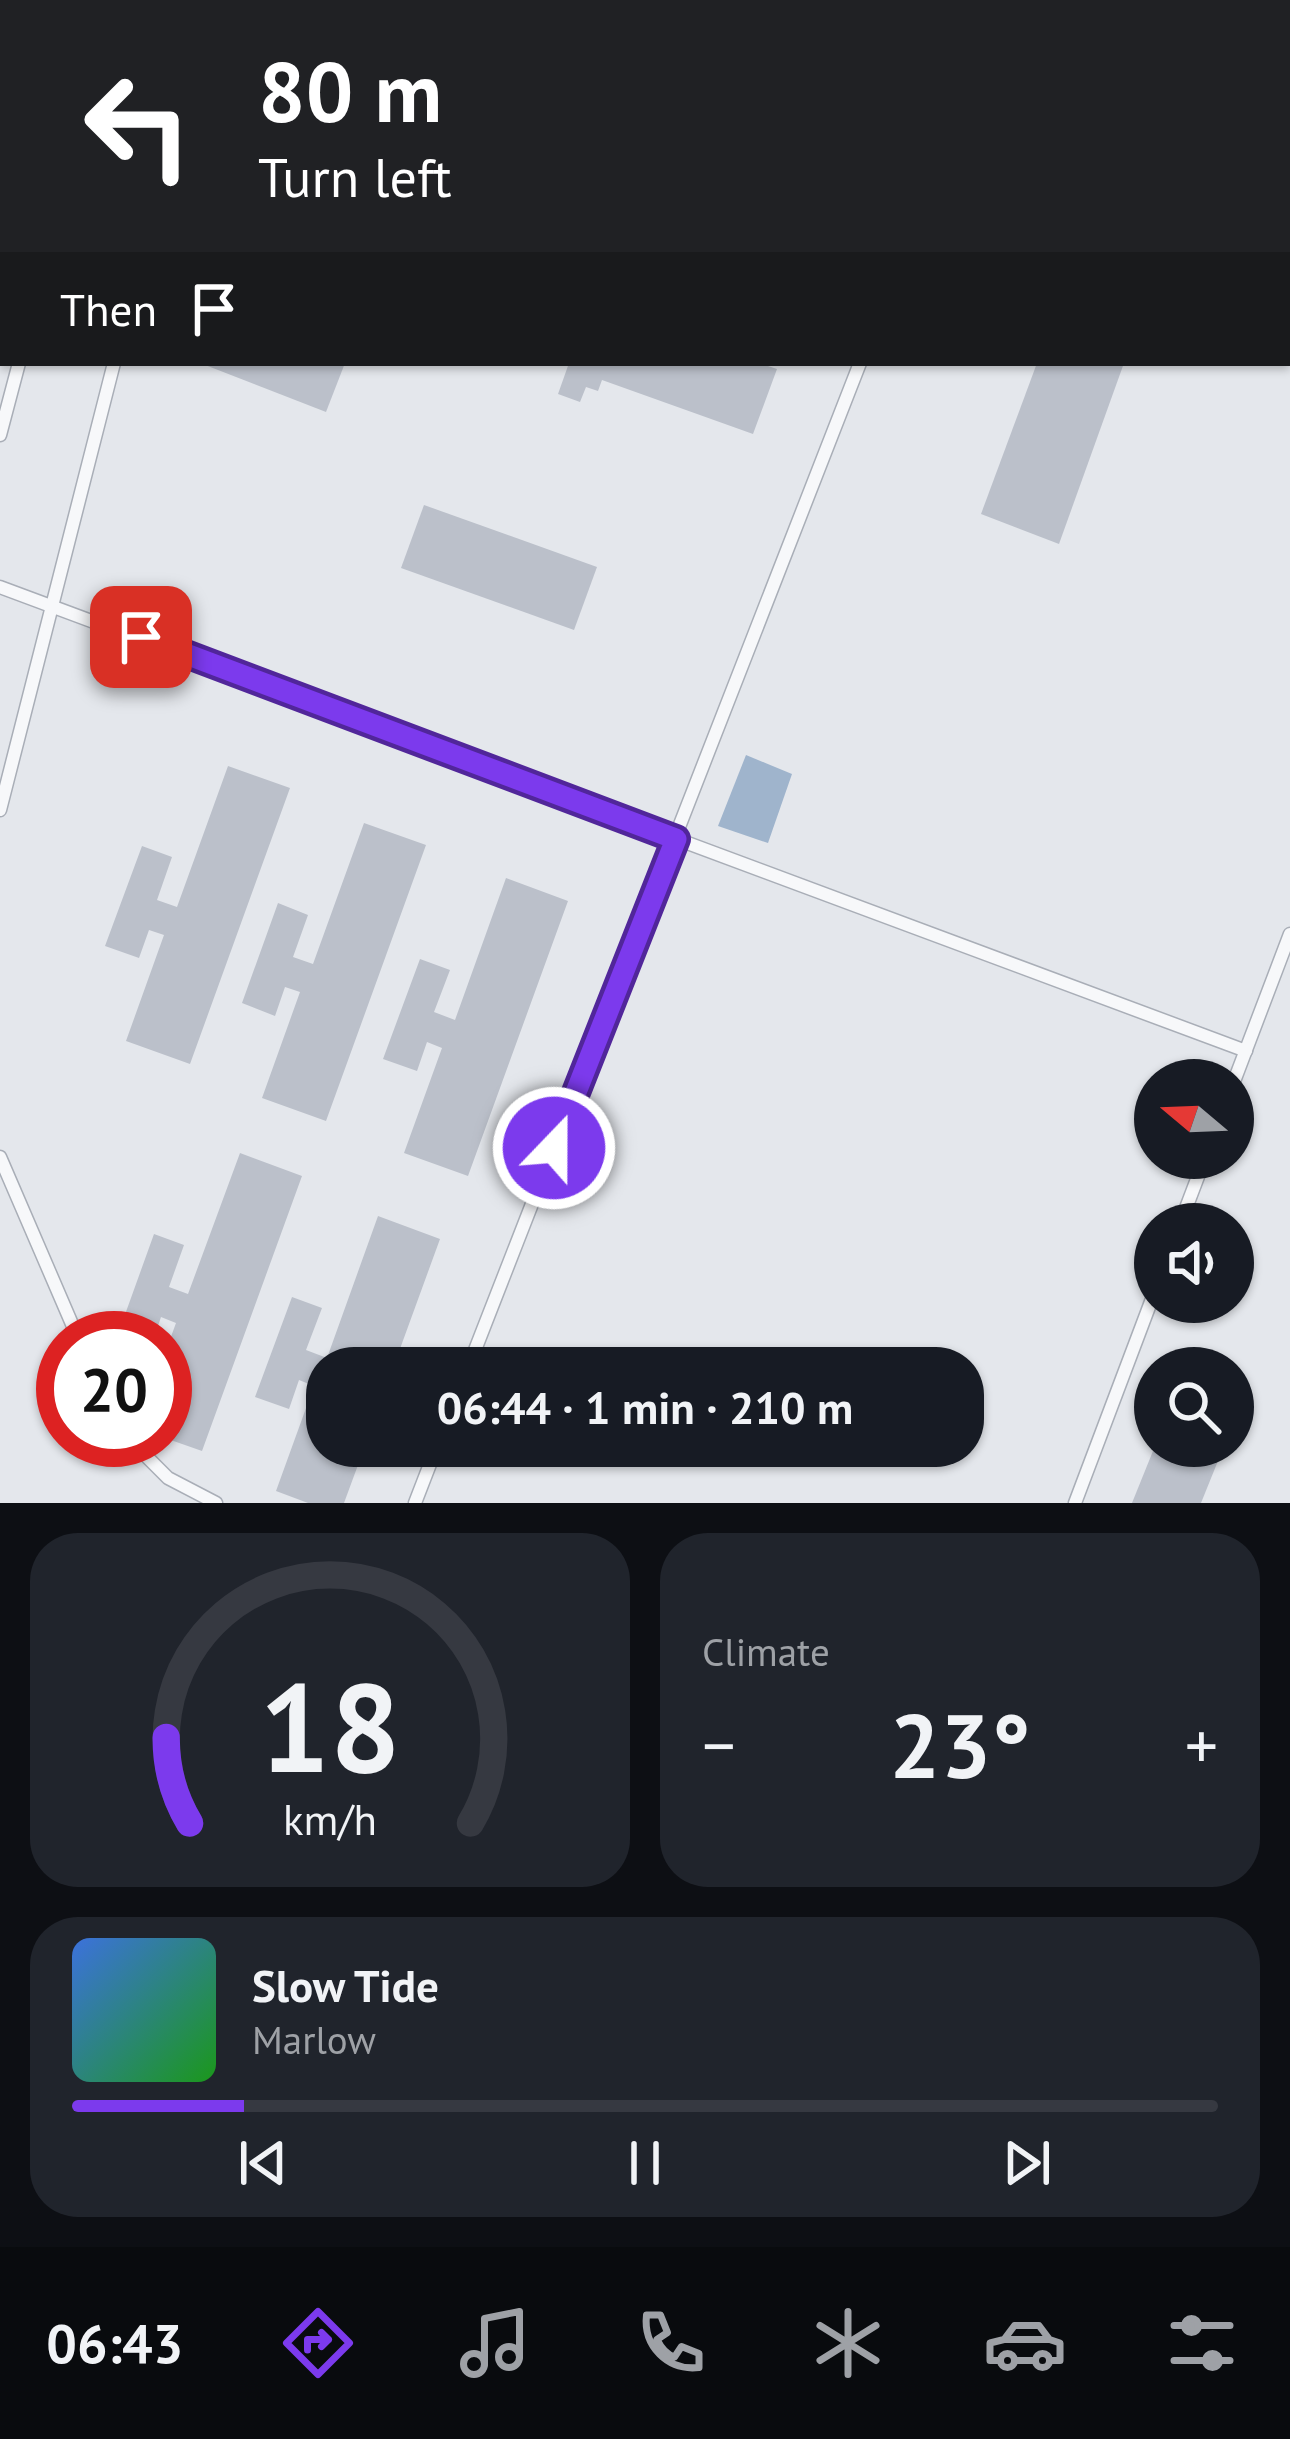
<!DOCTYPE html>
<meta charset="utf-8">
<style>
body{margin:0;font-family:"PT Sans",sans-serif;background:#20242c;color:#f1f3f6;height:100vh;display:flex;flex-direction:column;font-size:45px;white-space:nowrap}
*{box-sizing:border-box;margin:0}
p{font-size:39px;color:#9ea1a6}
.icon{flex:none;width:66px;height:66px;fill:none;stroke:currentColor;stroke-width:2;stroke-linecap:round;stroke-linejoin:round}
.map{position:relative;height:1503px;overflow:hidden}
.details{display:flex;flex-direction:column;gap:30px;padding:30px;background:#0d0f14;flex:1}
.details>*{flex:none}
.top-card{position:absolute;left:0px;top:0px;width:1290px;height:366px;box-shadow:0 3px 9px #0004;background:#202124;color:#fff;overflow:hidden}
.needle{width:78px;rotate:289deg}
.buttons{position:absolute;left:1134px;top:1059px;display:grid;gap:24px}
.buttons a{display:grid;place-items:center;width:120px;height:120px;border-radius:50%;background:#171b24;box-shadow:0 3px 9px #0004;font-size:60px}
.speed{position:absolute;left:36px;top:1311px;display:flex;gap:24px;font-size:60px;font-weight:700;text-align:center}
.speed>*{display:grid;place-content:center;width:156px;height:156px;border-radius:50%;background:#171b24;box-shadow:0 3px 9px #0004;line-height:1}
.speed .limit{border:18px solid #d22;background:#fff;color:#111}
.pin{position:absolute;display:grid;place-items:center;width:102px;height:102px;color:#fff;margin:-51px;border-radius:24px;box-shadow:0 6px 18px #0006}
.me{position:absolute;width:132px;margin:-66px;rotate:22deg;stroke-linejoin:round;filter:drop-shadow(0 0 9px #0008)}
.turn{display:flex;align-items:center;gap:42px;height:252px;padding:0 60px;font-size:54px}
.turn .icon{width:156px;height:156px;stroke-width:2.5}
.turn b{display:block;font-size:84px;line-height:102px}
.then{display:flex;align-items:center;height:114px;padding:0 60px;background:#0003;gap:24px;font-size:45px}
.big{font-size:90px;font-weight:800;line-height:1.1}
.details .card{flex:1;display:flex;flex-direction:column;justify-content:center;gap:18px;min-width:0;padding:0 42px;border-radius:48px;background:#20242c}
.details .dial{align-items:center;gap:0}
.dial svg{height:312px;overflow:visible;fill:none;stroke:#363941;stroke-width:7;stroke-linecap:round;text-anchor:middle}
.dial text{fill:#f1f3f6;stroke:none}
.song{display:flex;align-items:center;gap:36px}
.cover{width:144px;height:144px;border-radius:18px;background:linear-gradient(135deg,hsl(220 70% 55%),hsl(120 70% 35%))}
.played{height:12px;border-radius:6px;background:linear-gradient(90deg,#7c3aed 15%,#363941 15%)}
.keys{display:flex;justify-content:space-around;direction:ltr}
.heat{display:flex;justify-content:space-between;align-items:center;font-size:66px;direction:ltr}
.details .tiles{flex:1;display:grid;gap:30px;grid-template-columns:1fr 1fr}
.card:last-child{grid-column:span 2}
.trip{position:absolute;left:306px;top:1347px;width:678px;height:120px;border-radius:48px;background:#171b24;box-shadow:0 3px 9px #0004;font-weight:800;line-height:120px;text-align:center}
.menu{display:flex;height:192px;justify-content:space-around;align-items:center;background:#090b0e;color:#9ea1a6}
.menu .icon{width:84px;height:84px}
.menu .on{color:#7c3aed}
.menu b{font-size:54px;color:#f1f3f6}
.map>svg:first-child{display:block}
</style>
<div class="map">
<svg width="1290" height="1503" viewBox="0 0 1290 1503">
<rect width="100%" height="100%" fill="#e4e7ec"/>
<polygon fill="#c9d6c5" points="1058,0 1290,0 1290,332 1287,3"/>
<polygon fill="#9fb4cc" points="746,755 792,774 768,843 718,826"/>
<g fill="#bbc0ca">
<polygon points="200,363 345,363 326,412"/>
<polygon points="569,363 759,363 777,369 753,434 602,380 598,391 586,387 580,402 558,394"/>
<polygon points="1037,363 1124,363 1059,544 981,514"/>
<polygon points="424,505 597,567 574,630 401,568"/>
<polygon points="228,766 290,788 190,1064 126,1041 164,935 149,930 139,958 105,946 142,846 172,857 157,900 177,907"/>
<polygon points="364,823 426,845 326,1121 262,1098 300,992 285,987 275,1016 242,1003 278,903 308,915 293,957 313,964"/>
<polygon points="506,878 568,901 468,1176 404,1153 442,1048 427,1042 417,1071 383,1059 420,959 450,970 434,1012 455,1020"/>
<polygon points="240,1153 302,1176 202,1451 165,1438 165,1353 176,1323 161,1317 154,1338 118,1334 154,1234 184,1245 169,1287 188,1294"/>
<polygon points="378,1216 440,1239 393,1368 327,1368 327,1446 365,1446 344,1503 308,1503 276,1491 314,1386 299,1380 289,1409 255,1397 292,1297 322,1308 306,1350 327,1358"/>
<polygon points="1155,1446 1224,1446 1201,1503 1132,1503"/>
</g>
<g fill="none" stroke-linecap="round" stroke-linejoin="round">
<defs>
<g id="lane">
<polyline points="50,3 51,0"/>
<polyline points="110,3 111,0"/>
<polyline points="208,3 209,0"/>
<polyline points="993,3 994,0"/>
<polyline points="0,196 3,184"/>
<polyline points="0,435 19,363"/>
<polyline points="0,587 1246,1051"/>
<polyline points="0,810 114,363"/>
<polyline points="1233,1084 1290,934"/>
<polyline points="0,1157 78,1338"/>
<polyline points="1180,1224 1205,1158"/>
<polyline points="468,1368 860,363"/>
<polyline points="130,1440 168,1478 216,1503"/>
<polyline points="415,1503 437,1446"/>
<polyline points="1075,1503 1155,1291"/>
</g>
</defs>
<use href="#lane" stroke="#a9aeb7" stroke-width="15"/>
<use href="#lane" stroke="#f7f8fa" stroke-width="12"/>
</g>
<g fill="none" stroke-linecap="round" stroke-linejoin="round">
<defs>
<polyline id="route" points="141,637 676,839 554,1148"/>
</defs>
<use href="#route" stroke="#51269a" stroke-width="30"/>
<use href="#route" stroke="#7c3aed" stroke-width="21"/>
</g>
</svg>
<div class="buttons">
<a><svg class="needle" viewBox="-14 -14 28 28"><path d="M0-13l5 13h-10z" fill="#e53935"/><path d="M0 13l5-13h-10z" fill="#9ea1a6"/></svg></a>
<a><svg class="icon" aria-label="sound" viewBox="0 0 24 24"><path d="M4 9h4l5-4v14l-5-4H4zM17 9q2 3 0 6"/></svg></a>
<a><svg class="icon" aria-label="search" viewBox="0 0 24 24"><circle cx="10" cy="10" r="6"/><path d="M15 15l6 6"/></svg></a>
</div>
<div class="speed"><div class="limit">20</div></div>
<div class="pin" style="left:141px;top:637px;background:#d93025"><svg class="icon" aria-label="arrive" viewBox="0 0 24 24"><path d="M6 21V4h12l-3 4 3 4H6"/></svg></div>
<svg class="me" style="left:554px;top:1148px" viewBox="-20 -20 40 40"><circle r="17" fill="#7c3aed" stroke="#fff" stroke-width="3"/><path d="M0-11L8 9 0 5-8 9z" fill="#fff"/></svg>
<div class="trip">06:44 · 1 min · 210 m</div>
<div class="top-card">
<div class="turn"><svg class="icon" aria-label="left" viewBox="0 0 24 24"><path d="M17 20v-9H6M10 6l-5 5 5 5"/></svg><div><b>80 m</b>Turn left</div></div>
<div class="then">Then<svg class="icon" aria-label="arrive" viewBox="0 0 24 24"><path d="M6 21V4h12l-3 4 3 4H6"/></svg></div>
</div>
</div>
<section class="details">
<div class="tiles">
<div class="card dial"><svg viewBox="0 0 100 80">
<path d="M14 69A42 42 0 1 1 86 69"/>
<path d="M14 69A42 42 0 0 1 8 47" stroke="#7c3aed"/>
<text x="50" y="56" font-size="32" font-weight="700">18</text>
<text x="50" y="72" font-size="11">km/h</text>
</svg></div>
<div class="card"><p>Climate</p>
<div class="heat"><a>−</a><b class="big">23°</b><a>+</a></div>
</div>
<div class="card">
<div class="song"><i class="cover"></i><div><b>Slow Tide</b><p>Marlow</p></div></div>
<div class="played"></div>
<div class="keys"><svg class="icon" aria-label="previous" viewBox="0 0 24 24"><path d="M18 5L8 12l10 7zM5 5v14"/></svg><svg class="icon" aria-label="pause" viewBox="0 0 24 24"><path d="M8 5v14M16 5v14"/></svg><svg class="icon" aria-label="next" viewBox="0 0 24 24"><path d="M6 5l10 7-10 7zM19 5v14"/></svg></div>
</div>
</div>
</section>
<nav class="menu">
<b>06:43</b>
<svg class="icon on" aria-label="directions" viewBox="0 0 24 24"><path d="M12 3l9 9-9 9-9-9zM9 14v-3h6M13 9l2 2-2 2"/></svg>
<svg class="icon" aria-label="music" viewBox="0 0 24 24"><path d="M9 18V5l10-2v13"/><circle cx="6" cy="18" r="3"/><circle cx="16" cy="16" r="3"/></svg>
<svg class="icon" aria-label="phone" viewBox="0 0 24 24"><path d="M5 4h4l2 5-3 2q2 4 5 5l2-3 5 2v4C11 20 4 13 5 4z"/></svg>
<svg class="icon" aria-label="climate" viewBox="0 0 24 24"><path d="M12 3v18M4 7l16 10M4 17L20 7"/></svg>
<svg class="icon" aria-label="car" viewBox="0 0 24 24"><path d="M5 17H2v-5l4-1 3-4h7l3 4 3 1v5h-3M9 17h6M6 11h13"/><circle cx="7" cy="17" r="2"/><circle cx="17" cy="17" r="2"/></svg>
<svg class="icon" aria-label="filters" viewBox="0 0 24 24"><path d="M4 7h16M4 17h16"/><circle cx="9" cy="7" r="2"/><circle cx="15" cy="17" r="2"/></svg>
</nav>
